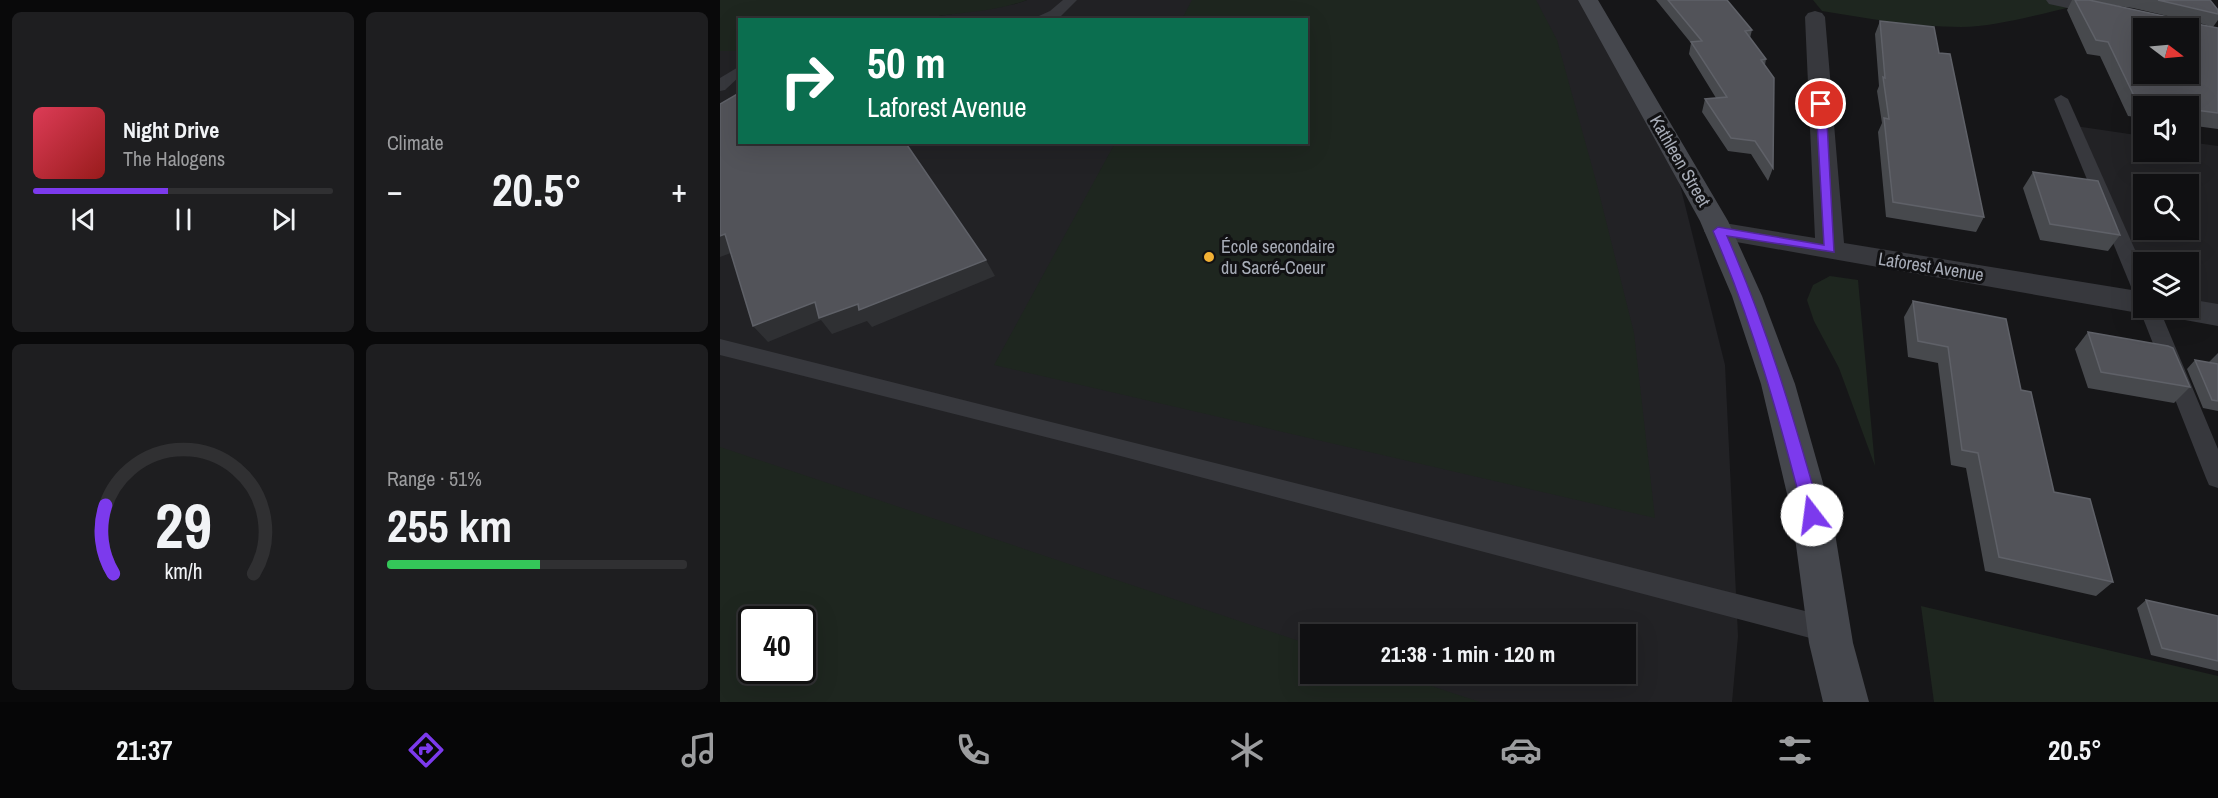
<!DOCTYPE html>
<meta charset="utf-8">
<style>
body{margin:0;font-family:"Archivo Narrow",sans-serif;background:#1e1e20;color:#f1f3f6;height:100vh;display:flex;flex-direction:column;font-size:22px;white-space:nowrap}
*{box-sizing:border-box;margin:0}
p{font-size:20px;color:#9c9d9f}
.icon{flex:none;width:33px;height:33px;fill:none;stroke:currentColor;stroke-width:2;stroke-linecap:round;stroke-linejoin:round}
.map{position:relative;flex:1;overflow:hidden}
.sheet{display:flex;flex-direction:column;gap:12px;padding:12px;background:#09090a;width:720px}
.sheet>*{flex:none}
.hud{position:absolute;left:18px;top:18px;width:570px;height:126px;border-radius:0px;box-shadow:0 6px 24px #0002,0 0 0 2px #303032;background:#0b6e4f;color:#fff;overflow:hidden}
.needle{width:39px;rotate:106deg}
.buttons{position:absolute;left:1413px;top:18px;display:grid;gap:12px}
.buttons a{display:grid;place-items:center;width:66px;height:66px;border-radius:0px;background:#101012;box-shadow:0 6px 24px #0002,0 0 0 2px #303032;font-size:30px}
.speed{position:absolute;left:18px;top:606px;display:flex;gap:12px;font-size:30px;font-weight:700;text-align:center}
.speed>*{display:grid;place-content:center;width:78px;height:78px;border-radius:50%;background:#101012;box-shadow:0 6px 24px #0002,0 0 0 2px #303032;line-height:1}
.speed .limit{border:3px solid #111;border-radius:9px;background:#fff;color:#111}
.pin{position:absolute;display:grid;place-items:center;width:51px;height:51px;color:#fff;margin:-26px;border:3px solid #fff;border-radius:50%;box-shadow:0 2px 6px #0007}
.me{position:absolute;width:66px;margin:-33px;rotate:345deg;stroke-linejoin:round;filter:drop-shadow(0 0 4px #0008)}
.turn{display:flex;align-items:center;gap:21px;height:126px;padding:0 30px;font-size:27px}
.turn .icon{width:78px;height:78px;stroke-width:2.5}
.turn b{display:block;font-size:42px;line-height:51px}
.big{font-size:45px;font-weight:800;line-height:1.1}
.sheet .tile{flex:1;display:flex;flex-direction:column;justify-content:center;gap:9px;min-width:0;padding:0 21px;border-radius:9px;background:#1e1e20}
.sheet .dial{align-items:center;gap:0}
.dial svg{height:156px;overflow:visible;fill:none;stroke:#303032;stroke-width:7;stroke-linecap:round;text-anchor:middle}
.dial text{fill:#f1f3f6;stroke:none}
.song{display:flex;align-items:center;gap:18px}
.cover{width:72px;height:72px;border-radius:9px;background:linear-gradient(135deg,hsl(350 70% 55%),hsl(0 70% 35%))}
.played{height:6px;border-radius:3px;background:linear-gradient(90deg,#7c3aed 45%,#303032 45%)}
.keys{display:flex;justify-content:space-around;direction:ltr}
.heat{display:flex;justify-content:space-between;align-items:center;font-size:33px;direction:ltr}
.charge{height:9px;border-radius:4px;background:linear-gradient(90deg,#34c759 51%,#303032 0)}
.sheet .tiles{flex:1;display:grid;gap:12px;grid-template-columns:repeat(2,1fr)}
.trip{position:absolute;left:580px;top:624px;width:336px;height:60px;border-radius:0px;background:#101012;box-shadow:0 6px 24px #0002,0 0 0 2px #303032;font-weight:800;line-height:60px;text-align:center}
.tabs{display:flex;height:96px;justify-content:space-around;align-items:center;background:#060607;color:#9c9d9f}
.tabs .icon{width:42px;height:42px}
.tabs .active{color:#7c3aed}
.tabs b{font-size:27px;color:#f1f3f6}
main{display:flex;flex:1;min-height:0}
.map>svg:first-child{display:block}
</style>
<main>
<section class="sheet">
<div class="tiles">
<div class="tile">
<div class="song"><i class="cover"></i><div><b>Night Drive</b><p>The Halogens</p></div></div>
<div class="played"></div>
<div class="keys"><svg class="icon" aria-label="previous" viewBox="0 0 24 24"><path d="M18 5L8 12l10 7zM5 5v14"/></svg><svg class="icon" aria-label="pause" viewBox="0 0 24 24"><path d="M8 5v14M16 5v14"/></svg><svg class="icon" aria-label="next" viewBox="0 0 24 24"><path d="M6 5l10 7-10 7zM19 5v14"/></svg></div>
</div>
<div class="tile"><p>Climate</p>
<div class="heat"><a>−</a><b class="big">20.5°</b><a>+</a></div>
</div>
<div class="tile dial"><svg viewBox="0 0 100 80">
<path d="M14 69A42 42 0 1 1 86 69"/>
<path d="M14 69A42 42 0 0 1 10 34" stroke="#7c3aed"/>
<text x="50" y="56" font-size="32" font-weight="700">29</text>
<text x="50" y="72" font-size="11">km/h</text>
</svg></div>
<div class="tile"><p>Range · 51%</p><b class="big">255 km</b><div class="charge"></div></div>
</div>
</section>
<div class="map">
<svg width="1498" height="702" viewBox="0 0 1498 702">
<rect width="100%" height="100%" fill="#161618"/>
<g fill="#222225" fill-rule="evenodd">
<path d="M307,0H865L951,149L1005,365L1018,636L1012,702H0V51H19L20,142H586V20L200,19L295,4ZM32,620H82V670H32ZM591,634H906V674H591Z"/>
<path d="M1355,126L1423,136L1424,152H1468L1469,142L1498,146V312L1469,307L1468,262H1424L1423,288ZM1424,184H1468V230H1424Z"/>
</g>
<g fill="#1e261f" fill-rule="evenodd">
<path d="M0,0H307C272,13 236,12 200,19L20,20L19,51H0Z"/>
<polygon points="472,0 816,0 837,40 876,181 914,333 935,518 274,365 395,143 586,142 586,20 462,19"/>
<path d="M1093,0H1327L1355,6C1320,14 1276,27 1241,27C1194,27 1147,18 1102,11Z"/>
<polygon points="1110,276 1138,280 1155,466 1119,368 1094,321 1087,300 1093,285"/>
<path d="M0,447L591,645V674H675L760,702H0ZM32,620H82V670H32Z"/>
<polygon points="1201,606 1498,676 1498,702 1214,702"/>
</g>
<g fill="none" stroke-linecap="round" stroke-linejoin="round">
<g fill="#37383d" fill-rule="evenodd">
<polygon points="343,0 357,0 340,17 310,20 330,11"/>
<polygon points="20,66 20,76 5,90 0,91 0,78"/>
<polygon points="1341,95 1348,99 1424,270 1424,301 1417,299 1414,294 1334,99"/>
<polygon points="1422,303 1424,308 1439,308 1498,449 1498,488 1489,485 1486,478 1419,308"/>
<polygon points="0,339 1109,617 1119,621 1123,630 1119,639 1109,643 393,454 0,355"/>
</g>
<g fill="#37383d" fill-rule="evenodd">
<polygon points="1326,0 1364,0 1467,22 1474,24 1477,28 1468,34 1468,28 1440,28 1329,4"/>
<polygon points="1095,11 1102,13 1105,17 1124,243 1424,292 1424,308 1437,308 1435,311 1424,314 988,237 984,231 988,225 998,222 1095,238 1085,17 1088,13"/>
<polygon points="1468,299 1498,304 1498,326 1443,316 1438,308 1468,308"/>
</g>
<polygon fill="#45474d" fill-rule="evenodd" points="858,0 878,0 1008,221 1042,296 1075,384 1112,515 1133,643 1149,702 1103,702 1089,643 1072,515 1041,384 1012,296 980,221"/>
</g>
<g fill="#47494d" fill-rule="evenodd">
<polygon points="936,0 1007,0 1032,30 1030,38 1046,59 1045,65 1053,168 1048,181 1031,154 1008,151 982,112 985,99 996,98 969,54 971,43"/>
<path d="M1352,0H1490L1498,10V20L1493,27L1476,22L1477,24L1498,28V129L1468,125V106H1424V118L1408,116L1380,56L1367,54L1347,10ZM1391,5L1413,8L1452,17H1448Z"/>
<polygon points="1160,21 1219,53 1264,217 1256,232 1166,217 1158,132 1162,123 1157,91 1159,86 1155,34"/>
<polygon points="1313,172 1400,235 1388,251 1320,240 1303,188"/>
<polygon points="1193,301 1301,390 1334,492 1393,582 1376,596 1265,571 1246,468 1231,465 1218,363 1188,357 1184,317"/>
<polygon points="1368,332 1470,387 1454,403 1368,388 1355,349"/>
<polygon points="1498,353 1498,411 1483,408 1467,369 1475,360 1489,363 1489,362"/>
<polygon points="1426,600 1498,616 1498,671 1431,655 1417,608"/>
</g>
<g fill="#2f3033">
<polygon points="5,234 19,250 0,257 0,236"/>
<polygon points="266,260 275,276 152,327 147,321 112,334 101,320 48,342 33,326 95,302"/>
</g>
<g fill="#525359" stroke="#5f6168" stroke-width="1.5" fill-rule="evenodd">
<polygon points="948,0 1007,0 1032,30 1025,31 1046,59 1041,60 1054,78 1053,168 1035,141 1011,138 985,99 1007,97 971,42 982,41"/>
<path d="M1355,0H1369L1448,17H1475L1477,24L1498,28V113L1468,109V106H1451L1417,102L1388,42L1376,40ZM1424,28H1468V74H1424Z"/>
<polygon points="1438,0 1490,0 1498,10 1498,14"/>
<polygon points="1160,21 1214,27 1219,53 1230,54 1264,217 1173,202 1164,118 1169,119 1163,77 1165,78"/>
<polygon points="19,93 20,142 185,142 266,260 139,310 138,304 99,318 95,302 33,326 5,234 0,236 0,104"/>
<polygon points="1313,172 1378,181 1400,235 1330,224"/>
<polygon points="1193,301 1286,319 1301,390 1311,392 1334,492 1370,499 1393,582 1279,557 1258,453 1242,450 1228,347 1198,341"/>
<polygon points="1368,332 1448,346 1453,348 1470,387 1381,372"/>
<polygon points="1475,360 1498,364 1498,401 1492,400"/>
<polygon points="1426,600 1498,616 1498,661 1442,648"/>
</g>
<path fill="#7c3aed" stroke="#51269a" stroke-width="1.5" d="M1101,101L1106,104L1114,252L1007,236C1047,327 1074,419 1101,515L1098,520H1087L1084,515C1059,417 1033,324 993,231L998,227L1104,245L1096,104Z"/>
<circle fill="#f2b134" stroke="#111113" stroke-width="2" cx="489" cy="257" r="6"/>
<g text-anchor="middle" stroke-width="6" stroke-linejoin="round" paint-order="stroke">
<g font-size="18" fill="#a8adb8" stroke="#111113">
<text transform="translate(960 161) rotate(60)" y="6">Kathleen Street</text>
<text transform="translate(1211 267) rotate(9)" y="6">Laforest Avenue</text>
</g>
<g font-size="18" fill="#a8adb8" stroke="#111113" text-anchor="start">
<text x="501" y="253">École secondaire<tspan x="501" dy="21">du Sacré-Coeur</tspan></text>
</g>
</g>
</svg>
<div class="buttons">
<a><svg class="needle" viewBox="-14 -14 28 28"><path d="M0-13l5 13h-10z" fill="#e53935"/><path d="M0 13l5-13h-10z" fill="#9c9d9f"/></svg></a>
<a><svg class="icon" aria-label="sound" viewBox="0 0 24 24"><path d="M4 9h4l5-4v14l-5-4H4zM17 9q2 3 0 6"/></svg></a>
<a><svg class="icon" aria-label="search" viewBox="0 0 24 24"><circle cx="10" cy="10" r="6"/><path d="M15 15l6 6"/></svg></a>
<a><svg class="icon" aria-label="layers" viewBox="0 0 24 24"><path d="M12 4l9 5-9 5-9-5zM3 14l9 5 9-5"/></svg></a>
</div>
<div class="speed"><div class="limit">40</div></div>
<div class="pin" style="left:1101px;top:104px;background:#d93025"><svg class="icon" aria-label="arrive" viewBox="0 0 24 24"><path d="M6 21V4h12l-3 4 3 4H6"/></svg></div>
<svg class="me" style="left:1092px;top:515px" viewBox="-20 -20 40 40"><circle r="19" fill="#fff"/><path d="M0-13L10 11 0 6-10 11z" fill="#7c3aed"/></svg>
<div class="trip">21:38 · 1 min · 120 m</div>
<div class="hud">
<div class="turn"><svg class="icon" aria-label="right" viewBox="0 0 24 24"><path d="M7 20v-9h11M14 6l5 5-5 5"/></svg><div><b>50 m</b>Laforest Avenue</div></div>
</div>
</div>
</main>
<nav class="tabs">
<b>21:37</b>
<svg class="icon active" aria-label="directions" viewBox="0 0 24 24"><path d="M12 3l9 9-9 9-9-9zM9 14v-3h6M13 9l2 2-2 2"/></svg>
<svg class="icon" aria-label="music" viewBox="0 0 24 24"><path d="M9 18V5l10-2v13"/><circle cx="6" cy="18" r="3"/><circle cx="16" cy="16" r="3"/></svg>
<svg class="icon" aria-label="phone" viewBox="0 0 24 24"><path d="M5 4h4l2 5-3 2q2 4 5 5l2-3 5 2v4C11 20 4 13 5 4z"/></svg>
<svg class="icon" aria-label="climate" viewBox="0 0 24 24"><path d="M12 3v18M4 7l16 10M4 17L20 7"/></svg>
<svg class="icon" aria-label="car" viewBox="0 0 24 24"><path d="M5 17H2v-5l4-1 3-4h7l3 4 3 1v5h-3M9 17h6M6 11h13"/><circle cx="7" cy="17" r="2"/><circle cx="17" cy="17" r="2"/></svg>
<svg class="icon" aria-label="filters" viewBox="0 0 24 24"><path d="M4 7h16M4 17h16"/><circle cx="9" cy="7" r="2"/><circle cx="15" cy="17" r="2"/></svg>
<b>20.5°</b>
</nav>
